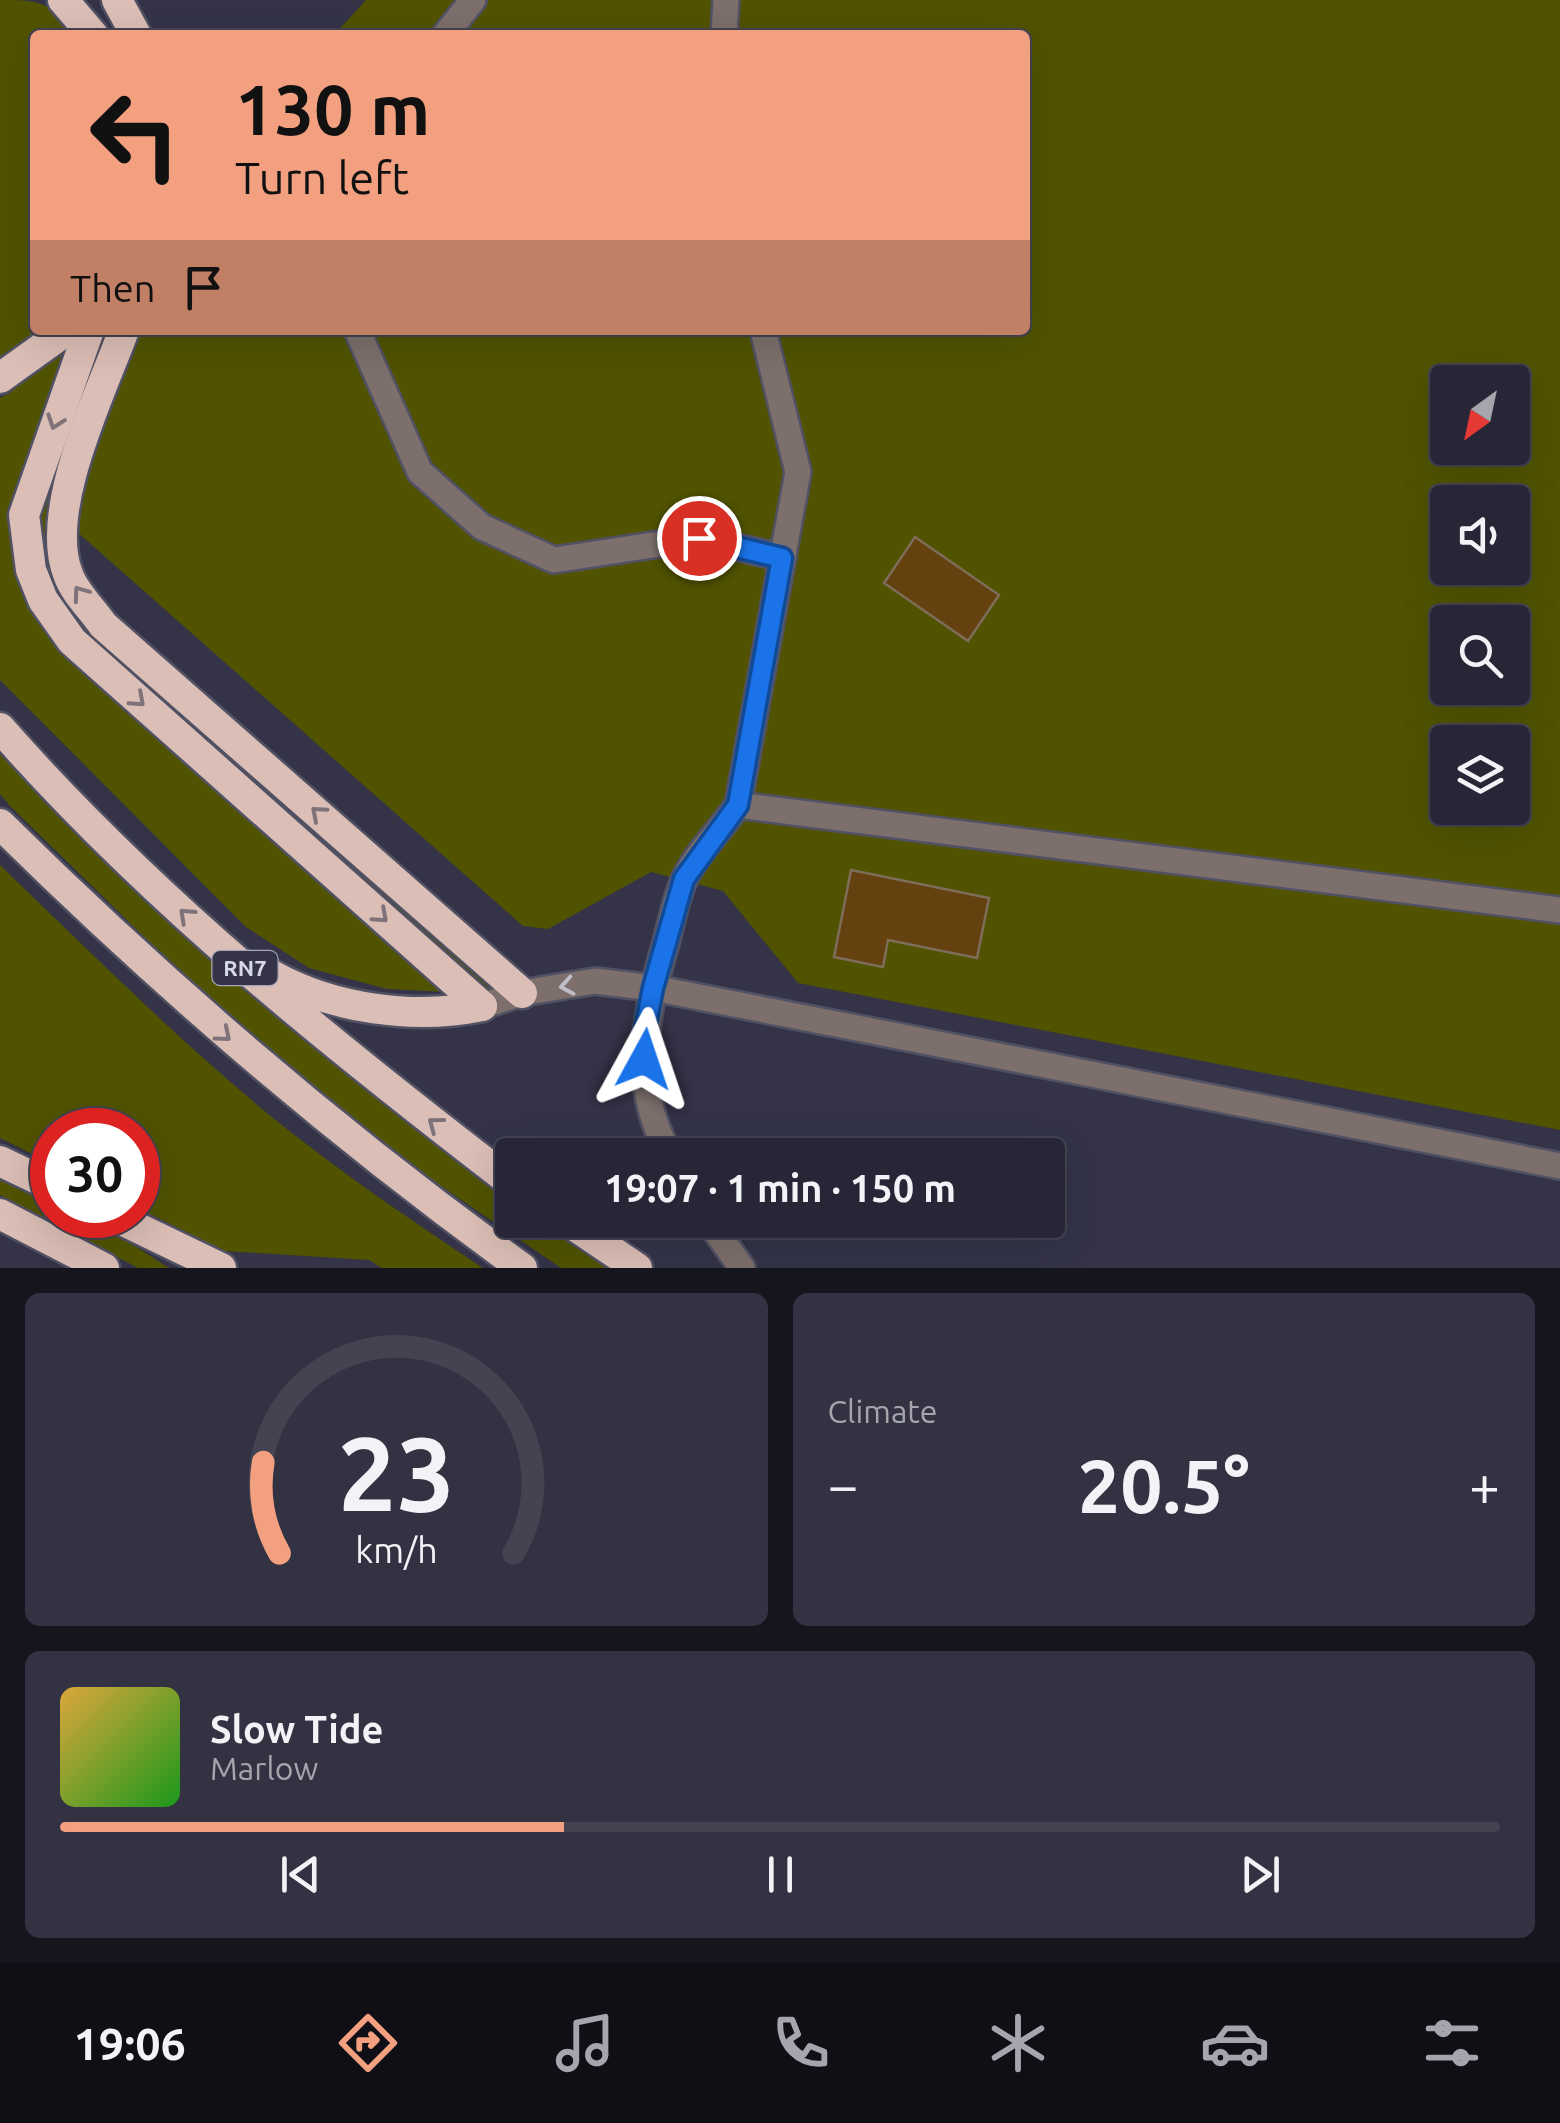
<!DOCTYPE html>
<meta charset="utf-8">
<style>
body{margin:0;font-family:Ubuntu,sans-serif;background:#333242;color:#f1f3f6;height:100vh;display:flex;flex-direction:column;font-size:38px;white-space:nowrap}
*{box-sizing:border-box;margin:0}
p{font-size:32px;color:#a4a5ad}
.icon{flex:none;width:55px;height:55px;fill:none;stroke:currentColor;stroke-width:2;stroke-linecap:round;stroke-linejoin:round}
.map{position:relative;height:1268px;overflow:hidden}
.drawer{display:flex;flex-direction:column;gap:25px;padding:25px;background:#15151e;flex:1}
.drawer>*{flex:none}
.guide{position:absolute;left:30px;top:30px;width:1000px;height:305px;border-radius:10px;box-shadow:0 10px 40px #0002,0 0 0 2px #434351;background:#f2a07f;color:#111;overflow:hidden}
.needle{width:65px;rotate:213deg}
.fabs{position:absolute;left:1430px;top:365px;display:grid;gap:20px}
.fabs a{display:grid;place-items:center;width:100px;height:100px;border-radius:10px;background:#272636;box-shadow:0 10px 40px #0002,0 0 0 2px #434351;font-size:50px}
.speed{position:absolute;left:30px;top:1108px;display:flex;gap:20px;font-size:50px;font-weight:700;text-align:center}
.speed>*{display:grid;place-content:center;width:130px;height:130px;border-radius:50%;background:#272636;box-shadow:0 10px 40px #0002,0 0 0 2px #434351;line-height:1}
.speed .limit{border:15px solid #d22;background:#fff;color:#111}
.pin{position:absolute;display:grid;place-items:center;width:85px;height:85px;color:#fff;margin:-42px;border:5px solid #fff;border-radius:50%;box-shadow:0 2px 10px #0007}
.me{position:absolute;width:110px;margin:-55px;rotate:5deg;stroke-linejoin:round;filter:drop-shadow(0 0 8px #0008)}
.turn{display:flex;align-items:center;gap:35px;height:210px;padding:0 40px;font-size:45px}
.turn .icon{width:130px;height:130px;stroke-width:2.5}
.turn b{display:block;font-size:70px;line-height:85px}
.then{display:flex;align-items:center;height:95px;padding:0 40px;background:#0003;gap:20px;font-size:38px}
.big{font-size:75px;font-weight:600;line-height:1.1}
.drawer .tile{flex:1;display:flex;flex-direction:column;justify-content:center;gap:15px;min-width:0;padding:0 35px;border-radius:15px;background:#333242}
.drawer .dial{align-items:center;gap:0}
.dial svg{height:260px;overflow:visible;fill:none;stroke:#434351;stroke-width:7;stroke-linecap:round;text-anchor:middle}
.dial text{fill:#f1f3f6;stroke:none}
.song{display:flex;align-items:center;gap:30px}
.cover{width:120px;height:120px;border-radius:15px;background:linear-gradient(135deg,hsl(40 70% 55%),hsl(120 70% 35%))}
.played{height:10px;border-radius:5px;background:linear-gradient(90deg,#f2a07f 35%,#434351 35%)}
.keys{display:flex;justify-content:space-around;direction:ltr}
.heat{display:flex;justify-content:space-between;align-items:center;font-size:55px;direction:ltr}
.drawer .tiles{flex:1;display:grid;gap:25px;grid-template-columns:1fr 1fr}
.tile:last-child{grid-column:span 2}
.trip{position:absolute;left:495px;top:1138px;width:570px;height:100px;border-radius:10px;background:#272636;box-shadow:0 10px 40px #0002,0 0 0 2px #434351;font-weight:600;line-height:100px;text-align:center}
.dock{display:flex;height:160px;justify-content:space-around;align-items:center;background:#100f16;color:#a4a5ad}
.dock .icon{width:70px;height:70px}
.dock .current{color:#f2a07f}
.dock b{font-size:45px;color:#f1f3f6}
.map>svg:first-child{display:block}
</style>
<div class="map">
<svg width="1560" height="1268" viewBox="0 0 1560 1268">
<rect width="100%" height="100%" fill="#343348"/>
<g fill="#515301" fill-rule="evenodd">
<path d="M0,0C36,0 53,0 71,35H35V330H39L0,357Z"/>
<path d="M366,0H1560V1130L798,983L723,891L651,872L548,929L523,926L50,508C32,560 66,604 98,643L491,989L485,992L85,642L38,570V496L19,480L9,508L14,556L32,611L68,653L447,992L387,989L309,968L246,927L0,680V398L10,393L67,330H1025V35H334ZM1448,382H1512V448H1448ZM1448,502H1512V568H1448ZM1448,622H1512V688H1448ZM1448,742H1512V808H1448Z"/>
<polygon points="0,739 512,1193 512,1220 550,1220 620,1268 561,1268 381,1145 174,966 10,806 0,794"/>
<path d="M0,865C89,951 177,1039 273,1118C340,1172 412,1221 483,1268H382L369,1260L224,1251L138,1208V1130H52V1164L0,1138Z"/>
<path d="M0,1178L52,1204V1215C95,1215 134,1246 169,1268H138L0,1195Z"/>
</g>
<g fill="#64410e" stroke="#7e6d59" stroke-width="2.5">
<polygon points="915,537 999,595 968,641 884,583"/>
<polygon points="851,870 989,898 977,958 888,940 883,967 834,957"/>
</g>
<g fill="none" stroke-linecap="round" stroke-linejoin="round">
<defs>
<g id="minor">
<polyline points="445,35 473,0"/>
<polyline points="724,35 726,0"/>
<polyline points="357,330 420,472 482,527 554,560 699,538 783,558"/>
<polyline points="738,805 798,472 763,330"/>
<polyline points="482,1006 522,993 595,981 653,988 1560,1166"/>
<path d="M670,1155C629,1086 646,1012 667,939C672,920 676,898 684,880C696,854 721,829 738,805L1560,910"/>
<polyline points="708,1220 742,1268"/>
</g>
<g id="highway">
<polyline points="63,0 93,35"/>
<polyline points="117,0 136,35"/>
<polyline points="89,330 24,515 31,570 43,600 72,641 482,1006"/>
<path d="M124,330C101,393 43,510 68,574C74,592 92,609 103,625L522,993"/>
<polyline points="0,378 67,330"/>
<path d="M0,728C151,900 331,1044 512,1183"/>
<path d="M0,824C164,986 335,1133 522,1268"/>
<path d="M272,975C333,1009 414,1020 482,1006"/>
<polyline points="0,1161 52,1186"/>
<polyline points="0,1214 104,1268"/>
<polyline points="111,1215 221,1268"/>
<polyline points="566,1220 637,1268"/>
</g>
</defs>
<use href="#minor" stroke="#515164" stroke-width="30"/>
<use href="#highway" stroke="#515164" stroke-width="35"/>
<use href="#minor" stroke="#7c6f6c" stroke-width="25"/>
<use href="#highway" stroke="#dbbeb5" stroke-width="30"/>
</g>
<defs><path id="oneway-chevron" d="M-2-3.5L2.5 0L-2 3.5" fill="none" stroke-width="1.6" stroke-linecap="round" stroke-linejoin="round" transform="scale(2.5)"/></defs>
<g stroke="#7f7279">
<use href="#oneway-chevron" transform="translate(55 422) rotate(109)"/>
<use href="#oneway-chevron" transform="translate(80 593) rotate(-126)"/>
<use href="#oneway-chevron" transform="translate(138 700) rotate(42)"/>
<use href="#oneway-chevron" transform="translate(318 813) rotate(-139)"/>
<use href="#oneway-chevron" transform="translate(186 915) rotate(-137)"/>
<use href="#oneway-chevron" transform="translate(381 916) rotate(42)"/>
<use href="#oneway-chevron" transform="translate(224 1035) rotate(40)"/>
<use href="#oneway-chevron" transform="translate(435 1124) rotate(-143)"/>
</g>
<use stroke="#c0bdc7" href="#oneway-chevron" transform="translate(567 986) rotate(170)"/>
<g fill="none" stroke-linecap="round" stroke-linejoin="round">
<defs>
<polyline id="route" points="644,1059 644,1035 653,988 684,879 738,805 782,558 699,538"/>
</defs>
<use href="#route" stroke="#114b97" stroke-width="25"/>
<use href="#route" stroke="#1a73e8" stroke-width="18"/>
</g>
<g text-anchor="middle" stroke-width="10" stroke-linejoin="round" paint-order="stroke">
<rect fill="#343348" stroke="#a6a6b6" stroke-width="2.5" x="212.5" y="951" width="65" height="34" rx="8"/>
<g font-size="22" font-weight="bold" fill="#d7d7e5">
<text x="245" y="976">RN7</text>
</g>
</g>
</svg>
<div class="fabs">
<a><svg class="needle" viewBox="-14 -14 28 28"><path d="M0-13l5 13h-10z" fill="#e53935"/><path d="M0 13l5-13h-10z" fill="#a4a5ad"/></svg></a>
<a><svg class="icon" aria-label="sound" viewBox="0 0 24 24"><path d="M4 9h4l5-4v14l-5-4H4zM17 9q2 3 0 6"/></svg></a>
<a><svg class="icon" aria-label="search" viewBox="0 0 24 24"><circle cx="10" cy="10" r="6"/><path d="M15 15l6 6"/></svg></a>
<a><svg class="icon" aria-label="layers" viewBox="0 0 24 24"><path d="M12 4l9 5-9 5-9-5zM3 14l9 5 9-5"/></svg></a>
</div>
<div class="speed"><div class="limit">30</div></div>
<div class="pin" style="left:699px;top:538px;background:#d93025"><svg class="icon" aria-label="arrive" viewBox="0 0 24 24"><path d="M6 21V4h12l-3 4 3 4H6"/></svg></div>
<svg class="me" style="left:644px;top:1059px" viewBox="-20 -20 40 40"><path d="M0-17L14 15 0 8-14 15z" fill="#1a73e8" stroke="#fff" stroke-width="4"/></svg>
<div class="trip">19:07 · 1 min · 150 m</div>
<div class="guide">
<div class="turn"><svg class="icon" aria-label="left" viewBox="0 0 24 24"><path d="M17 20v-9H6M10 6l-5 5 5 5"/></svg><div><b>130 m</b>Turn left</div></div>
<div class="then">Then<svg class="icon" aria-label="arrive" viewBox="0 0 24 24"><path d="M6 21V4h12l-3 4 3 4H6"/></svg></div>
</div>
</div>
<section class="drawer">
<div class="tiles">
<div class="tile dial"><svg viewBox="0 0 100 80">
<path d="M14 69A42 42 0 1 1 86 69"/>
<path d="M14 69A42 42 0 0 1 9 41" stroke="#f2a07f"/>
<text x="50" y="56" font-size="32" font-weight="700">23</text>
<text x="50" y="72" font-size="11">km/h</text>
</svg></div>
<div class="tile"><p>Climate</p>
<div class="heat"><a>−</a><b class="big">20.5°</b><a>+</a></div>
</div>
<div class="tile">
<div class="song"><i class="cover"></i><div><b>Slow Tide</b><p>Marlow</p></div></div>
<div class="played"></div>
<div class="keys"><svg class="icon" aria-label="previous" viewBox="0 0 24 24"><path d="M18 5L8 12l10 7zM5 5v14"/></svg><svg class="icon" aria-label="pause" viewBox="0 0 24 24"><path d="M8 5v14M16 5v14"/></svg><svg class="icon" aria-label="next" viewBox="0 0 24 24"><path d="M6 5l10 7-10 7zM19 5v14"/></svg></div>
</div>
</div>
</section>
<nav class="dock">
<b>19:06</b>
<svg class="icon current" aria-label="directions" viewBox="0 0 24 24"><path d="M12 3l9 9-9 9-9-9zM9 14v-3h6M13 9l2 2-2 2"/></svg>
<svg class="icon" aria-label="music" viewBox="0 0 24 24"><path d="M9 18V5l10-2v13"/><circle cx="6" cy="18" r="3"/><circle cx="16" cy="16" r="3"/></svg>
<svg class="icon" aria-label="phone" viewBox="0 0 24 24"><path d="M5 4h4l2 5-3 2q2 4 5 5l2-3 5 2v4C11 20 4 13 5 4z"/></svg>
<svg class="icon" aria-label="climate" viewBox="0 0 24 24"><path d="M12 3v18M4 7l16 10M4 17L20 7"/></svg>
<svg class="icon" aria-label="car" viewBox="0 0 24 24"><path d="M5 17H2v-5l4-1 3-4h7l3 4 3 1v5h-3M9 17h6M6 11h13"/><circle cx="7" cy="17" r="2"/><circle cx="17" cy="17" r="2"/></svg>
<svg class="icon" aria-label="filters" viewBox="0 0 24 24"><path d="M4 7h16M4 17h16"/><circle cx="9" cy="7" r="2"/><circle cx="15" cy="17" r="2"/></svg>
</nav>
